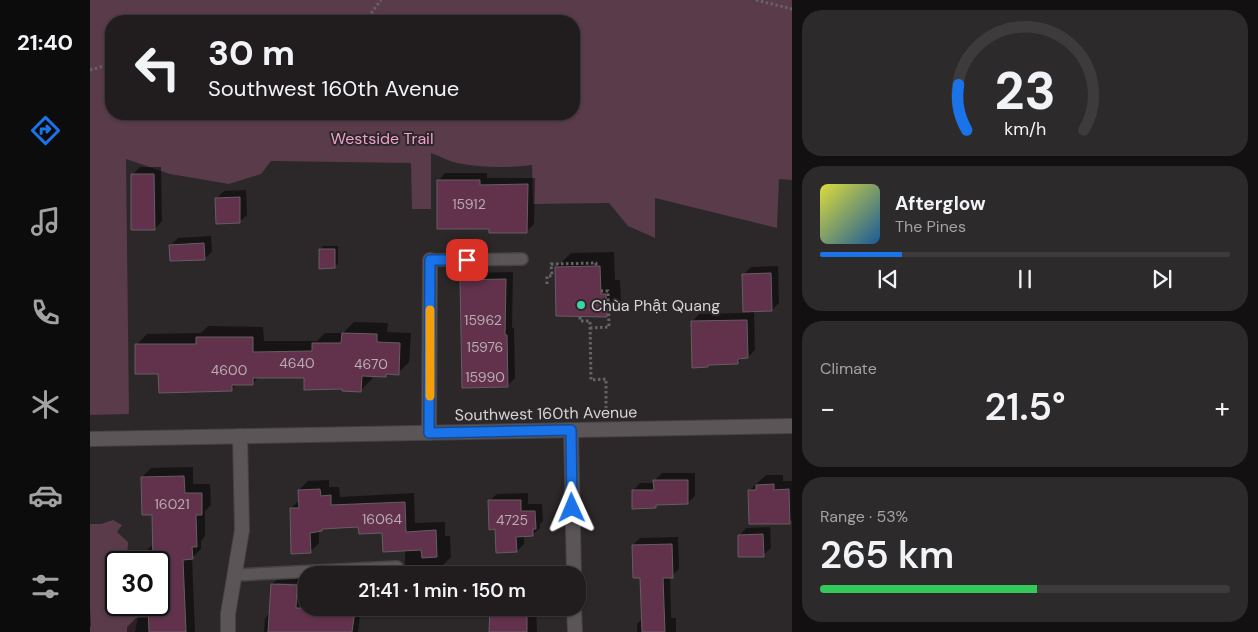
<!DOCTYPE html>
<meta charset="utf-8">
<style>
body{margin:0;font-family:"DM Sans",sans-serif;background:#2d2a2c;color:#f1f3f6;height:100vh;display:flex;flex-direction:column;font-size:19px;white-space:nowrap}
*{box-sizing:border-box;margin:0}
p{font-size:16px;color:#a2a2a4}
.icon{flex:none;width:28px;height:28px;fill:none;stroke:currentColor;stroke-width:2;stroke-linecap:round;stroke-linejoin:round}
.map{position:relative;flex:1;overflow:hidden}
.details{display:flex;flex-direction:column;gap:10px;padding:10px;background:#121011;width:466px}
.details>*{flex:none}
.hud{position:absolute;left:15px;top:15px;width:475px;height:105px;border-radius:20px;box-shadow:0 1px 4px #0004,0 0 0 1px #3e3b3d;background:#211d1f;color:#f1f3f6;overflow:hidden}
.speed{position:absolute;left:15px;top:551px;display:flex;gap:10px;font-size:25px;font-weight:700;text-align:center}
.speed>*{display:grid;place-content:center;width:65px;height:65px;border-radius:50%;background:#211d1f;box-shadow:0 1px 4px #0004,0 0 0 1px #3e3b3d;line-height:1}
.speed .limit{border:2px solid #111;border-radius:8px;background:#fff;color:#111}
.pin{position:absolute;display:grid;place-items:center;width:42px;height:42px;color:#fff;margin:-21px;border-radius:10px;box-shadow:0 2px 8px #0006}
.me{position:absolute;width:55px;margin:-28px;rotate:359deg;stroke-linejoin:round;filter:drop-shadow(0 0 4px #0008)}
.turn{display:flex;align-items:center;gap:18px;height:105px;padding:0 20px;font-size:22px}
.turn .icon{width:65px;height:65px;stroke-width:2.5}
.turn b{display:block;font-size:35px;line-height:42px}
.big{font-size:38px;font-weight:600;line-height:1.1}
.details .card{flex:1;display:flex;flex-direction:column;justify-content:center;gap:8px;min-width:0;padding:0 18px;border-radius:20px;background:#2d2a2c}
.details .dial{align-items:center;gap:0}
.dial svg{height:130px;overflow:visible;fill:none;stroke:#3e3b3d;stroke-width:7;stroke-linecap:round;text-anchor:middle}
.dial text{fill:#f1f3f6;stroke:none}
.song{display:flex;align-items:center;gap:15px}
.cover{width:60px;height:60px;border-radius:8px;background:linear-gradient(135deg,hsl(60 70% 55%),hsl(210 70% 35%))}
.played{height:5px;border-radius:2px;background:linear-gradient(90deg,#1a73e8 20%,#3e3b3d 20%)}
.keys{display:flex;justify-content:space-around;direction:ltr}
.heat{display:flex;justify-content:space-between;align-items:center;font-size:28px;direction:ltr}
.charge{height:8px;border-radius:4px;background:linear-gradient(90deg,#34c759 53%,#3e3b3d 0)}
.trip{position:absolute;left:208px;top:566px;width:288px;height:50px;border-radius:20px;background:#211d1f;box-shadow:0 1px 4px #0004,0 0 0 1px #3e3b3d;font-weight:600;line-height:50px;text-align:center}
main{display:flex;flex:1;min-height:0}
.menu{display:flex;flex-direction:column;width:90px;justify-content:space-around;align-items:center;background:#0d0c0c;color:#a2a2a4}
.menu .icon{width:35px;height:35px}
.menu .active{color:#1a73e8}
.menu b{font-size:22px;color:#f1f3f6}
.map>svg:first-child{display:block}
</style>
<main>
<nav class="menu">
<b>21:40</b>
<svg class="icon active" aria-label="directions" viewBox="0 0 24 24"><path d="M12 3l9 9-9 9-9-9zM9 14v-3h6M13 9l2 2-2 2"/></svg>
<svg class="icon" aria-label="music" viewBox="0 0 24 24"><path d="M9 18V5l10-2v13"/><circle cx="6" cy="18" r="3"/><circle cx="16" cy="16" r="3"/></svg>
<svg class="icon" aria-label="phone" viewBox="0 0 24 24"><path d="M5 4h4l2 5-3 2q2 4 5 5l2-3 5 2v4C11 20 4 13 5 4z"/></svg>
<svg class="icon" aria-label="climate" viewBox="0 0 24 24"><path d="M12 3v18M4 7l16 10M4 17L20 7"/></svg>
<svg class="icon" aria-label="car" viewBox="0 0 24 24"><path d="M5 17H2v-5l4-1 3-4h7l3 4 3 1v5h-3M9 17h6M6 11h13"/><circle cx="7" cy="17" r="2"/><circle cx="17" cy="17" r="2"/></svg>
<svg class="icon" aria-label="filters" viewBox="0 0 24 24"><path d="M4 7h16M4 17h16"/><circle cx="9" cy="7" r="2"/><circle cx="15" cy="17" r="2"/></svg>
</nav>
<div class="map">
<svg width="702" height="632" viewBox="0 0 702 632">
<rect width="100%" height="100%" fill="#2c2729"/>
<g fill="#593b4a" fill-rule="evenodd">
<path d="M0,0H702V180L689,179L687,228L565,198V238L538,226L519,203L443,204L442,165C417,168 392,168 367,163C358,161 350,156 341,153V209H322L321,163L181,161L171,174L139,184L80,174L36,159L39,414L0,415ZM21,21H484V114H21Z"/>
<polygon points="23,520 32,525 27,532 38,542 37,562 26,562 26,605 43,605 48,616 45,632 0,632 0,524 11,524"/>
</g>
<g fill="#0007" fill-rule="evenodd">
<polygon points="50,167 71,167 72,221 65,229 42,175"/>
<polygon points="355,173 397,173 397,178 445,178 444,224 437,231 400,228 348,181"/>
<polygon points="156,190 157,215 149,222 127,198 134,191"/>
<polygon points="121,236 122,252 114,259 81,245 88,238"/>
<polygon points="233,246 248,246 248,264 244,267 230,250"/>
<polygon points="524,252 525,280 530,280 531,301 516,316 467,267 481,253"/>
<polygon points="688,266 689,303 682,310 664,311 665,350 658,357 653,357 648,363 620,364 618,366 602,322 609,314 654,313 653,275 661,267"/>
<polygon points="423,272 422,328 424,328 425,378 417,386 371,280 378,273"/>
<polygon points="264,322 298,323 297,332 321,333 319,362 308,373 298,373 295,376 282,375 282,379 271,390 215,377 169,377 163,383 147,384 141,390 70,373 46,345 57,334 111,333 118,326 173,327 174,341 227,341 235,333 253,333"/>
<polygon points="103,467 103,484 120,484 121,505 115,511 115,536 111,541 111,549 102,558 105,632 37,632 37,627 46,618 60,618 59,605 69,605 69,562 58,562 58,549 64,544 63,514 52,477 61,468"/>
<polygon points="572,473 605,473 605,496 598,503 568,504 565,507 543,491 550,483 565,483 565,480"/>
<polygon points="676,475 693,475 693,481 702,481 702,520 699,522 659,491"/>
<polygon points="239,480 239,487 249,487 250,497 324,493 325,523 355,522 355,536 360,536 361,557 352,566 315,568 315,550 293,532 270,526 234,527 229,531 229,543 220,552 201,508 210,500 209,490 218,481"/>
<polygon points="438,493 438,504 452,504 453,521 450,524 450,528 442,535 434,535 434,544 427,551 406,528 399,501 407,494"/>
<polygon points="680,527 681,548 673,555 649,536 656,528"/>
<polygon points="588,537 589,569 580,577 581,618 586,618 586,632 547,632 547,624 553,618 552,576 543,545 550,538"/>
<path d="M190,577L214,578L213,594H216V608H271L268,632H174L175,618L180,613L182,584ZM187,583L213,584V587L187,585Z"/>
<polygon points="402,608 446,608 447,632 402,632"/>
<polygon points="0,609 1,626 0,627"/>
</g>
<g fill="#62324c" stroke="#645e61">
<polygon points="41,174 64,174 65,230 41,230"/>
<polygon points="347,180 390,180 390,185 438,184 437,233 399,233 399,229 347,229"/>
<polygon points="150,197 150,223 126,224 125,198"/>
<polygon points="114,243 115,260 80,261 79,245"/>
<polygon points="229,249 245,249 245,268 229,269"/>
<polygon points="510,266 511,294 516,294 517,317 466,316 465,267"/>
<polygon points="681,273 682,311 653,312 652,274"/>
<polygon points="416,279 415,335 417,335 418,387 372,388 370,280"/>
<polygon points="657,320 658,358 648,359 648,364 618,365 618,367 602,368 601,321"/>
<polygon points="252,333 287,334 287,342 310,343 309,375 296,374 296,377 272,376 271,392 252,391 252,389 214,390 214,378 163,378 163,385 142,385 142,391 69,393 68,374 45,374 45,344 106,344 106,337 163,337 163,352 222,351 222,343 251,343"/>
<polygon points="94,476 95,493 112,493 112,515 106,515 107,547 102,547 103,559 93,560 96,632 59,632 58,605 69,605 69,562 63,562 62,515 52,515 51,477"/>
<polygon points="563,480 598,480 598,504 566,505 566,508 542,509 542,490 564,490"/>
<polygon points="684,484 684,490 699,489 700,524 659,524 658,490 666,490 666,485"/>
<polygon points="230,489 231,496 241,495 241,505 315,502 316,532 346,530 347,557 332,558 331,550 293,552 292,533 269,534 268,527 232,529 232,531 220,533 221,553 201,554 200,508 209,508 208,490"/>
<polygon points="398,500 431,500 431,511 445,511 446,529 443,529 443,536 426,537 427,552 406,553 405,529 399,530"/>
<polygon points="673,534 674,557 648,557 648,535"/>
<polygon points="582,544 583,578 573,578 575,632 552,632 550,578 543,578 542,545"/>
<polygon points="181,584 207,585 206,608 249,608 265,610 262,632 178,632"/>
<polygon points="400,608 437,608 437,632 399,632"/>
</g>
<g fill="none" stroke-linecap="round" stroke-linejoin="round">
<defs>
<g id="service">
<polyline points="340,260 432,259"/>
<polyline points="145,575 307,567"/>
</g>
<g id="minor">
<polyline points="481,430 484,575"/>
<polyline points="339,433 340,260"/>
<polyline points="484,608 485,632"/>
<polyline points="138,632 138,614 152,530 150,436"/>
</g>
<polyline id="tertiary" points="0,439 702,426"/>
</defs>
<use href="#service" stroke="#464344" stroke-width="14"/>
<use href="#minor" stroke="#464344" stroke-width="16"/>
<use href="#tertiary" stroke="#464344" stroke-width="16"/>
<g stroke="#676264" stroke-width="3" stroke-dasharray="2.5 2.5" stroke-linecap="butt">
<polyline points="666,0 702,9"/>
<polyline points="275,21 291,0"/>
<polyline points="0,70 21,64"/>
<polyline points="457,284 457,276 462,276 461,264 506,263 506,266"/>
<polyline points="490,317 490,321 500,321 501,380 516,379 516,414"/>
<polyline points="500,328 519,327 518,291 511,291"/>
</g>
<use href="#service" stroke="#5b5558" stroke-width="11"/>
<use href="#minor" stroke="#5b5558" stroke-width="14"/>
<use href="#tertiary" stroke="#5b5558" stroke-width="14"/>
</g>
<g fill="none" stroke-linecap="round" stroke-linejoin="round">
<defs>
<polyline id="route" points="377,260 340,260 339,433 481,430 482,508"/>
</defs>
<use href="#route" stroke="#114b97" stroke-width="12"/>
<use href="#route" stroke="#1a73e8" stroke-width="9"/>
<polyline stroke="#f59e0b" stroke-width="9" points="340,396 340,310"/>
</g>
<circle fill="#3bd4a4" stroke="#2c2729" stroke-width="2" cx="491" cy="305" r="5"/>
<g text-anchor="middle" stroke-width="4" stroke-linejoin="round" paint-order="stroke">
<g font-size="14" fill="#b9abb2">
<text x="379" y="209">15912</text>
<text x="393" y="325">15962</text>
<text x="395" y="352">15976</text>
<text x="207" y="368">4640</text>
<text x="281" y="369">4670</text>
<text x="139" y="375">4600</text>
<text x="395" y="382">15990</text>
<text x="82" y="509">16021</text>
<text x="292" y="524">16064</text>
<text x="422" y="525">4725</text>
</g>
<g font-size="16" fill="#f2a1cc" stroke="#2c2729">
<text x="292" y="144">Westside Trail</text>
</g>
<g font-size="16" fill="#d6d3d4" stroke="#2c2729" text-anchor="start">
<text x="501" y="311">Chùa Phật Quang</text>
</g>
<g font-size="16" fill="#d6d3d4" stroke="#2c2729">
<text transform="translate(456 413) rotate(-1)" y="6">Southwest 160th Avenue</text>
</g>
</g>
</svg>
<div class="speed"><div class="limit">30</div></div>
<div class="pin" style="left:377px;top:260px;background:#d93025"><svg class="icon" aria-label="arrive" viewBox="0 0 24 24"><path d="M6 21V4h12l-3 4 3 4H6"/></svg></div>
<svg class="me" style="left:482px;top:508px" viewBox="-20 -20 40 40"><path d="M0-17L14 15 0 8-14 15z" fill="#1a73e8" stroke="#fff" stroke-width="4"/></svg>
<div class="trip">21:41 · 1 min · 150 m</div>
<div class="hud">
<div class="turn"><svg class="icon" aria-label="left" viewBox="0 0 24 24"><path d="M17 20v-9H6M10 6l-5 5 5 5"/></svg><div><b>30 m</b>Southwest 160th Avenue</div></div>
</div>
</div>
<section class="details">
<div class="card dial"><svg viewBox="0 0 100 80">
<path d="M14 69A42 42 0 1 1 86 69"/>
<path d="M14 69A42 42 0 0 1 9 41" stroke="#1a73e8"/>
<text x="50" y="56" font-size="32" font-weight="700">23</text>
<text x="50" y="72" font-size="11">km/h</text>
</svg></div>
<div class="card">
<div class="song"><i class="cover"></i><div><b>Afterglow</b><p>The Pines</p></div></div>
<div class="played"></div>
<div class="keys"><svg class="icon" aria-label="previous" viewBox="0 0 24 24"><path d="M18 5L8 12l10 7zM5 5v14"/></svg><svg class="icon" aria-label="pause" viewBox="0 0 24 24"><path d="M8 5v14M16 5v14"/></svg><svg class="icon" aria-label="next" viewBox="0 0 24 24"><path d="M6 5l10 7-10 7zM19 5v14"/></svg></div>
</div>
<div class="card"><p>Climate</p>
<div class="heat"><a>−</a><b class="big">21.5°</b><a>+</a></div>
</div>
<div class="card"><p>Range · 53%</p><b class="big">265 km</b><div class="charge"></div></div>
</section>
</main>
